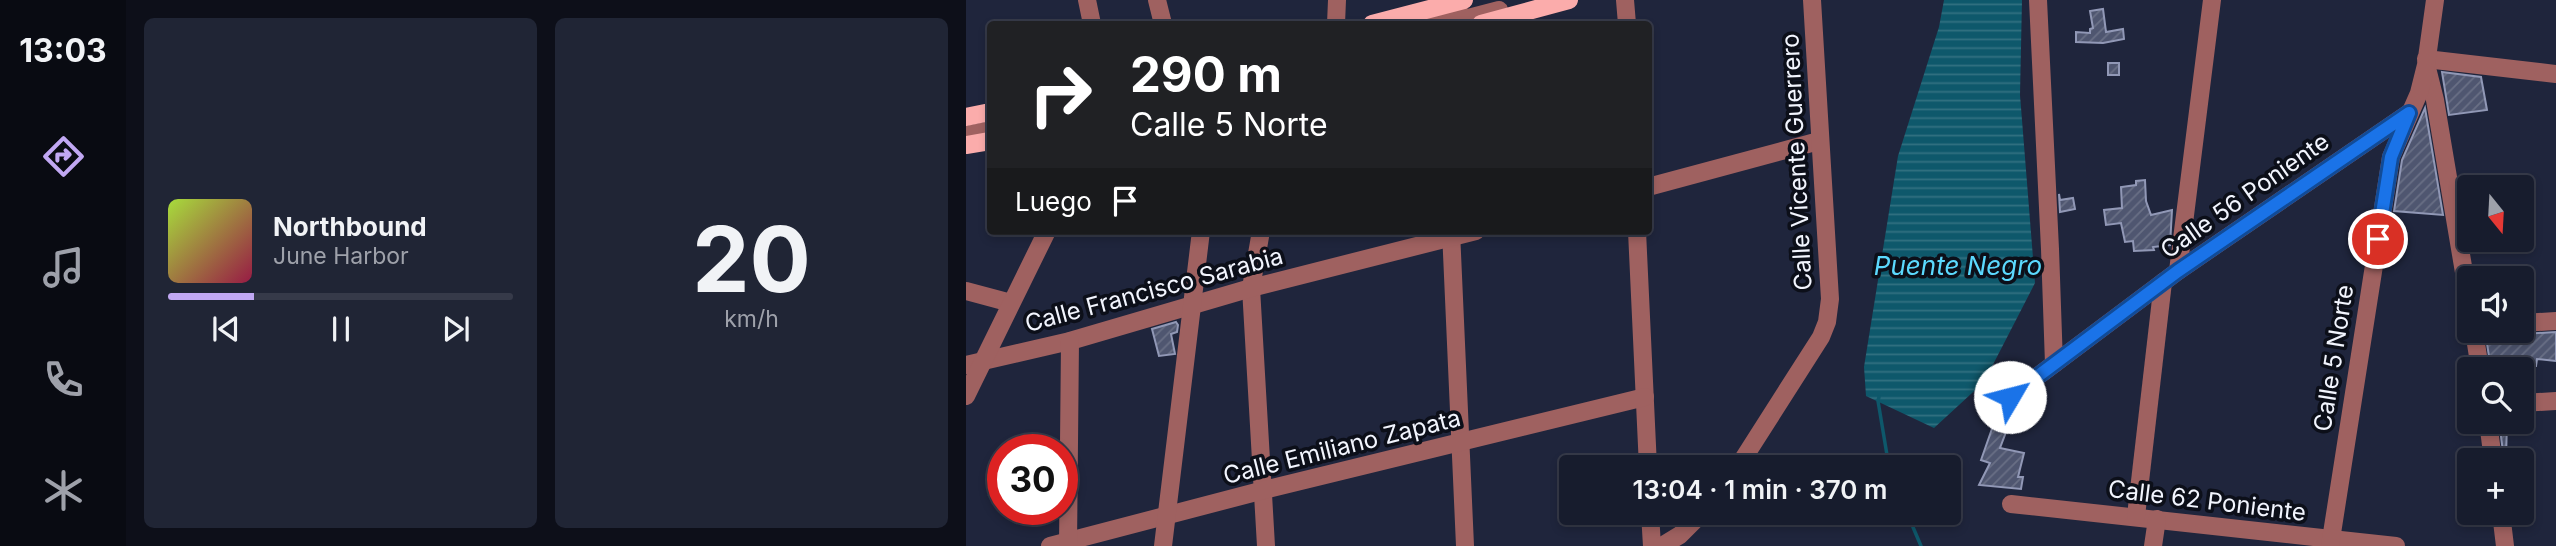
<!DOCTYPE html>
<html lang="es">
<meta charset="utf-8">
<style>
body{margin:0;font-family:Inter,sans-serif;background:#202535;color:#f1f3f6;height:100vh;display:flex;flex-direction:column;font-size:26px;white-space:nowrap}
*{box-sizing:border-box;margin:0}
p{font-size:23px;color:#9ea1aa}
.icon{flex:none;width:38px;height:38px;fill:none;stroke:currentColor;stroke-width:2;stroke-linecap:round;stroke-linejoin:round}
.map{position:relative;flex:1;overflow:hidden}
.side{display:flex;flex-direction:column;gap:18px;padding:18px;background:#0d0f19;width:840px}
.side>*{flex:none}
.guide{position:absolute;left:21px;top:21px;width:665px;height:214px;border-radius:7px;box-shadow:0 4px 10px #0003,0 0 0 2px #363a49;background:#202124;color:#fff;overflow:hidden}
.needle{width:46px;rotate:162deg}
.controls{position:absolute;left:1491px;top:175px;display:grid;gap:14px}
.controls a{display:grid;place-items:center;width:77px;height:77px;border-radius:7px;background:#171c2d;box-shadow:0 4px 10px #0003,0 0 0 2px #363a49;font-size:35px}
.speed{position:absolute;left:21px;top:434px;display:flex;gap:14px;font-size:35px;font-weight:700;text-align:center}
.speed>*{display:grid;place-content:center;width:91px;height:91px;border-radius:50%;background:#171c2d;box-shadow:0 4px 10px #0003,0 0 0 2px #363a49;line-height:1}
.speed .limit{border:10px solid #d22;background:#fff;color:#111}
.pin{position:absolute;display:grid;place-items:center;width:60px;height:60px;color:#fff;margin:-30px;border:4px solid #fff;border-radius:50%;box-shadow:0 2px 7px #0007}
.me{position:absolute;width:77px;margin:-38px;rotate:53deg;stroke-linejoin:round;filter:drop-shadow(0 0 5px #0008)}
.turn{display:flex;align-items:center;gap:24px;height:147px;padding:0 28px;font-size:32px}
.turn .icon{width:91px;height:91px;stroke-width:2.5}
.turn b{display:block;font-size:49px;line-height:60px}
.then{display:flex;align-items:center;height:66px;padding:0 28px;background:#0003;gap:14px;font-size:26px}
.side .widget{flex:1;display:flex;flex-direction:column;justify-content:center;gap:10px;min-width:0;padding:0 24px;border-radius:10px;background:#202535}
.side .dial{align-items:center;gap:0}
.dial b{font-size:91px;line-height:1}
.song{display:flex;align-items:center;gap:21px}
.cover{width:84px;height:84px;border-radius:10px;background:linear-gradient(135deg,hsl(80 70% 55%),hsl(340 70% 35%))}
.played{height:7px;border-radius:4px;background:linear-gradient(90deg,#c1a8f3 25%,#363a49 25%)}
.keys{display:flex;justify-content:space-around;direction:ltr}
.side .tiles{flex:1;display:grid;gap:18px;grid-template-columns:repeat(2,1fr)}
.trip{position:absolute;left:593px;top:455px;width:402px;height:70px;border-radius:7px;background:#171c2d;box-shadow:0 4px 10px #0003,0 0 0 2px #363a49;font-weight:600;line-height:70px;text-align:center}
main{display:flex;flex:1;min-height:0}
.dock{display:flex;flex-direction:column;width:126px;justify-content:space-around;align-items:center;background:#090b12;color:#9ea1aa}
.dock .icon{width:49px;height:49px}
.dock .selected{color:#c1a8f3}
.dock b{font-size:32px;color:#f1f3f6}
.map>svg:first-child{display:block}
</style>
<main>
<nav class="dock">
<b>13:03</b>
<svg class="icon selected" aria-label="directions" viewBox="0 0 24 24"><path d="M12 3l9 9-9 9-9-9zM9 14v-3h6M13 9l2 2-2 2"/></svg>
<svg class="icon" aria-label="music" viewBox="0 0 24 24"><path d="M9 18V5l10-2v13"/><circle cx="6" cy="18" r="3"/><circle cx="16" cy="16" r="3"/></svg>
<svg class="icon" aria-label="phone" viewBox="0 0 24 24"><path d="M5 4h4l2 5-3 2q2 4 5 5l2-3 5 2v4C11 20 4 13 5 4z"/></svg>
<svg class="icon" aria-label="climate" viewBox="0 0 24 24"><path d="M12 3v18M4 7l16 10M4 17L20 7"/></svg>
</nav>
<section class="side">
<div class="tiles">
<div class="widget">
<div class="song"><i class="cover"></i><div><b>Northbound</b><p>June Harbor</p></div></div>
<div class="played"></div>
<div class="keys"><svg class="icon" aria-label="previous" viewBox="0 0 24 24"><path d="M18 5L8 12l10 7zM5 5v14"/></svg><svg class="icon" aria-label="pause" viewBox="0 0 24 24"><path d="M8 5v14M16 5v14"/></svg><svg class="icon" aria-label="next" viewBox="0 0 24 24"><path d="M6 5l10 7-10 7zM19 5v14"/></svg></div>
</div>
<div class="widget dial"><b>20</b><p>km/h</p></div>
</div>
</section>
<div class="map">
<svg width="1590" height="546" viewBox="0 0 1590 546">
<defs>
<pattern id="water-rules" width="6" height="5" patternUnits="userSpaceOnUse" patternTransform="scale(1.75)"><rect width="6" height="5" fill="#0e586b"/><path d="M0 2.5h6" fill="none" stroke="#327181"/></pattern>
<pattern id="building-hatch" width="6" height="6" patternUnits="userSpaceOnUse" patternTransform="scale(1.75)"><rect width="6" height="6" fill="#4f5670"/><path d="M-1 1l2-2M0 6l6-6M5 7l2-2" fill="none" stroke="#696f85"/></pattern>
</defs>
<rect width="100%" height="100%" fill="#1f253c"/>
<polygon fill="url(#water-rules)" points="978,0 1056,0 1054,95 1069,283 1018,382 968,428 900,396 898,367 932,156 973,27"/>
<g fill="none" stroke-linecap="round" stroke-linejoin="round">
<g stroke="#0e586b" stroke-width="3.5">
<polyline points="913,397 912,401 923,467"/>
<polyline points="941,513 955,546"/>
</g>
</g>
<g fill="url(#building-hatch)" stroke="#9198b6" stroke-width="2">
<polygon points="1137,9 1140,32 1157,29 1158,39 1137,43 1110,42 1110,32 1124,33 1124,29 1127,28 1124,11"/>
<rect x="1142" y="63" width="11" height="12"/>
<polygon points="1476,72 1515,77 1521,110 1483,115"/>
<polygon points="1459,108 1477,215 1428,211 1436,160"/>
<polygon points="1179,180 1180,201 1185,215 1206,210 1204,245 1187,247 1188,250 1168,251 1167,241 1159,242 1155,223 1140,225 1138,210 1156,208 1155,187 1170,185 1170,181"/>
<polygon points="1093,194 1094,200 1107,198 1109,209 1094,212"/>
<polygon points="210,322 212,325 211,332 205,334 209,354 193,356 186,329"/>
<polygon points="1519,331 1548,331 1557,334 1590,332 1590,361 1571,359 1570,366 1525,369"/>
<polygon points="1038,407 1048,411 1034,448 1058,453 1052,477 1057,477 1055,489 1013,485 1024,463 1015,460 1027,426 1029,427"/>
<polygon points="1533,422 1541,422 1540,458 1538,459"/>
<polygon points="26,477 37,478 37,497 23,495"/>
</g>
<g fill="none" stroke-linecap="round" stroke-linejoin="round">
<g stroke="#9f6160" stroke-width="18">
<polyline points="121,0 126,24"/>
<polyline points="191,0 197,24"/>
<polyline points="659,0 661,24"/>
<polyline points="1072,0 1084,249 1088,364"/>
<polyline points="370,24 371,0"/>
<polyline points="441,24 493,11"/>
<polyline points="479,24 533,10"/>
<polyline points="1460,59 1590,74"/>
<polyline points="1461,68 1469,100 1503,302"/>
<polyline points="0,135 24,130"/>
<polyline points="682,187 853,141"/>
<polyline points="295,231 285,288 300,546"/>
<polyline points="485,231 499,546"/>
<polyline points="671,231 682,467"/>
<polyline points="1212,271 1246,0"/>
<polyline points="0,291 45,303"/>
<polyline points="1556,323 1590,321"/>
<polyline points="1508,331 1514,369"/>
<polyline points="0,365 104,341 285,288 510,231"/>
<polyline points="0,396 81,231"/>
<polyline points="1044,397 1212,271 1443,113"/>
<polyline points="1556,403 1590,401"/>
<polyline points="1522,422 1527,460"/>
<polyline points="772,467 855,337 861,322 864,299 846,0"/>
<polyline points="1045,504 1430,546"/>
<polyline points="684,513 686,546"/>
<polyline points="1535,513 1539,546"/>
<polyline points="1170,516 1197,282"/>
<polyline points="84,546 298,490 679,397"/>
<polyline points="102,546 104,341"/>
<polyline points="197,546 235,231"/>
<polyline points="696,546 714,535 736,513"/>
<polyline points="1187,546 1191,519"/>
<polyline points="1364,546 1425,157 1453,93 1460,65 1469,0"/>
</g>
<g stroke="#fbacab" stroke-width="18">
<polyline points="406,24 498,0"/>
<polyline points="515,24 603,0"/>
<polyline points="0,117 24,112"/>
<polyline points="0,145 24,141"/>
</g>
</g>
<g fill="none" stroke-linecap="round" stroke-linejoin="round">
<defs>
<polyline id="route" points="1044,397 1212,271 1443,113 1425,157 1412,239"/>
</defs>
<use href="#route" stroke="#114b97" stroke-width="18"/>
<use href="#route" stroke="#1a73e8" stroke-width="12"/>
</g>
<g text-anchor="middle" stroke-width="7" stroke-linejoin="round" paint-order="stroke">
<g font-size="24" fill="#f2f5fe" stroke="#0c0f19">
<text transform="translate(831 162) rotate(-93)" y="8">Calle Vicente Guerrero</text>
<text transform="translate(1279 196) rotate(-35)" y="8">Calle 56 Poniente</text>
<text transform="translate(188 290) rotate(-15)" y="8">Calle Francisco Sarabia</text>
<text transform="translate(1368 358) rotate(-81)" y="8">Calle 5 Norte</text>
<text transform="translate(376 447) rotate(-14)" y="8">Calle Emiliano Zapata</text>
<text transform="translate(1241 501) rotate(7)" y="8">Calle 62 Poniente</text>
</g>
<g font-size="26" font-style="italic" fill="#5bd9fe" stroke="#0c0f19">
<text x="992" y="275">Puente Negro</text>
</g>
</g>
</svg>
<div class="controls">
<a><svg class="needle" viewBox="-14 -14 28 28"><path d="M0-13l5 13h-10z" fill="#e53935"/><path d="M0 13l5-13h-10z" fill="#9ea1aa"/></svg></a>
<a><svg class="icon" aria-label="sound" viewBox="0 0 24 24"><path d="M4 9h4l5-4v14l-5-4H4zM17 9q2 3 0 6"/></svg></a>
<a><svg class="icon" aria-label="search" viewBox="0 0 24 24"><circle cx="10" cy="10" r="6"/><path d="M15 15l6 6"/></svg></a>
<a>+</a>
</div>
<div class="speed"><div class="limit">30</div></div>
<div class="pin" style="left:1412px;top:239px;background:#d93025"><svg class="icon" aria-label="arrive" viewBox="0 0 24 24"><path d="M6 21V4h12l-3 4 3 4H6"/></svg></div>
<svg class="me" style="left:1044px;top:397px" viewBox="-20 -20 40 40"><circle r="19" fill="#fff"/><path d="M0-13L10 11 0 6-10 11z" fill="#1a73e8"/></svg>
<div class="trip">13:04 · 1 min · 370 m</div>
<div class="guide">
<div class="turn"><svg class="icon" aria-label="right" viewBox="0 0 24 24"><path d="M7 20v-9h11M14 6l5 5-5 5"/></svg><div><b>290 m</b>Calle 5 Norte</div></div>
<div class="then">Luego<svg class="icon" aria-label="arrive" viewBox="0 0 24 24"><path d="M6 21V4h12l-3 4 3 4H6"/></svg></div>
</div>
</div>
</main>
